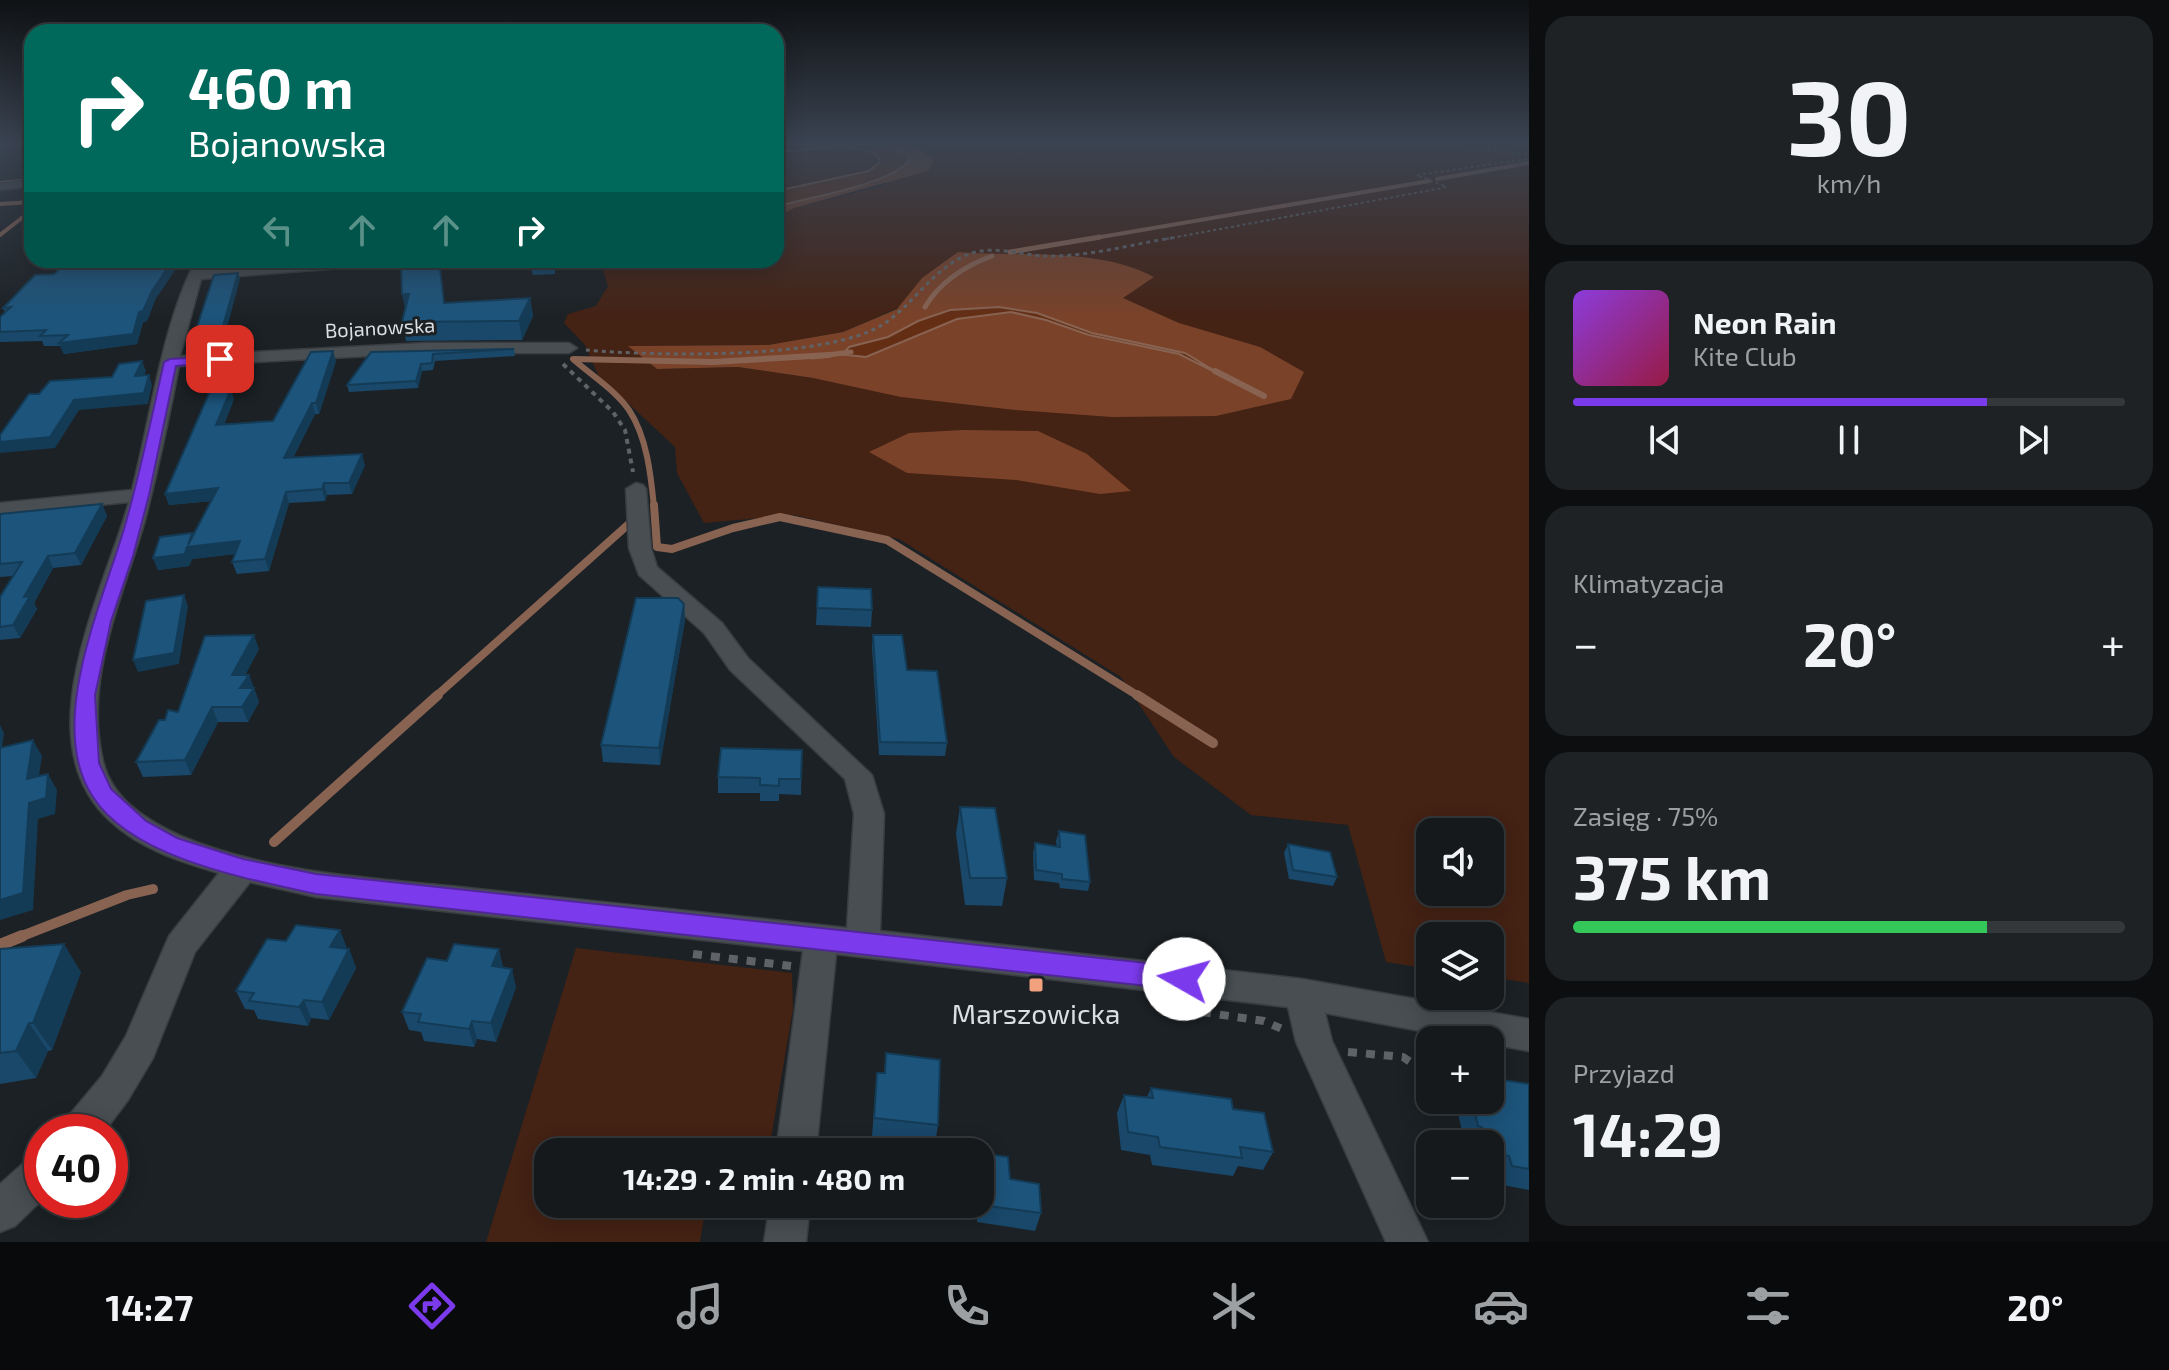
<!DOCTYPE html>
<html lang="pl">
<meta charset="utf-8">
<style>
body{margin:0;font-family:"Exo 2",sans-serif;background:#1e2225;color:#f1f3f6;height:100vh;display:flex;flex-direction:column;font-size:30px;white-space:nowrap}
*{box-sizing:border-box;margin:0}
p{font-size:26px;color:#9da0a3}
.icon{flex:none;width:44px;height:44px;fill:none;stroke:currentColor;stroke-width:2;stroke-linecap:round;stroke-linejoin:round}
.map{position:relative;flex:1;overflow:hidden}
.drawer{display:flex;flex-direction:column;gap:16px;padding:16px;background:#0c0e0f;width:640px}
.drawer>*{flex:none}
.hud{position:absolute;left:24px;top:24px;width:760px;height:244px;border-radius:24px;box-shadow:0 4px 20px #0003,0 0 0 2px #34383b;background:#00695c;color:#fff;overflow:hidden}
.controls{position:absolute;left:1416px;top:818px;display:grid;gap:16px}
.controls a{display:grid;place-items:center;width:88px;height:88px;border-radius:16px;background:#15191c;box-shadow:0 4px 20px #0003,0 0 0 2px #34383b;font-size:40px}
.speed{position:absolute;left:24px;top:1114px;display:flex;gap:16px;font-size:40px;font-weight:700;text-align:center}
.speed>*{display:grid;place-content:center;width:104px;height:104px;border-radius:50%;background:#15191c;box-shadow:0 4px 20px #0003,0 0 0 2px #34383b;line-height:1}
.speed .limit{border:12px solid #d22;background:#fff;color:#111}
.pin{position:absolute;display:grid;place-items:center;width:68px;height:68px;color:#fff;margin:-34px;border-radius:16px;box-shadow:0 4px 12px #0006}
.me{position:absolute;width:88px;margin:-44px;rotate:277deg;stroke-linejoin:round;filter:drop-shadow(0 0 6px #0008)}
.turn{display:flex;align-items:center;gap:28px;height:168px;padding:0 32px;font-size:36px}
.turn .icon{width:104px;height:104px;stroke-width:2.5}
.turn b{display:block;font-size:56px;line-height:68px}
.lanes{display:flex;align-items:center;height:76px;padding:0 32px;background:#0003;justify-content:center;gap:40px;direction:ltr}
.lanes .off{opacity:.35}
.big{font-size:60px;font-weight:700;line-height:1.1}
.drawer .card{flex:1;display:flex;flex-direction:column;justify-content:center;gap:12px;min-width:0;padding:0 28px;border-radius:24px;background:#1e2225}
.drawer .dial{align-items:center;gap:0}
.dial b{font-size:104px;line-height:1}
.song{display:flex;align-items:center;gap:24px}
.cover{width:96px;height:96px;border-radius:12px;background:linear-gradient(135deg,hsl(270 70% 55%),hsl(340 70% 35%))}
.played{height:8px;border-radius:4px;background:linear-gradient(90deg,#7c3aed 75%,#34383b 75%)}
.keys{display:flex;justify-content:space-around;direction:ltr}
.heat{display:flex;justify-content:space-between;align-items:center;font-size:44px;direction:ltr}
.charge{height:12px;border-radius:6px;background:linear-gradient(90deg,#34c759 75%,#34383b 0)}
.trip{position:absolute;left:534px;top:1138px;width:460px;height:80px;border-radius:24px;background:#15191c;box-shadow:0 4px 20px #0003,0 0 0 2px #34383b;font-weight:700;line-height:80px;text-align:center}
.dock{display:flex;height:128px;justify-content:space-around;align-items:center;background:#080a0b;color:#9da0a3}
.dock .icon{width:56px;height:56px}
.dock .selected{color:#7c3aed}
.dock b{font-size:36px;color:#f1f3f6}
main{display:flex;flex:1;min-height:0}
.map>svg:first-child{display:block}
</style>
<main>
<div class="map">
<svg width="1529" height="1242" viewBox="0 0 1529 1242">
<rect width="100%" height="100%" fill="#1c2125"/>
<g fill="#442214" fill-rule="evenodd">
<path d="M912,144H1529V983L1490,977V936H1430V969L1386,962L1348,825L1251,815L1174,757L1121,677L899,539L794,515L704,523L677,473L675,447L598,375L585,345L564,323L568,314L596,306L608,286L600,260H776V217L794,208L885,185L918,146ZM1066,255L1122,298L1179,323L813,378L738,367L657,369L630,346L768,345L843,332L1015,256ZM1430,832H1490V892H1430Z"/>
<polygon points="832,147 861,148 876,153 880,162 869,171 776,191 776,153"/>
<polygon points="576,948 792,973 793,1009 771,1138 715,1152 548,1152 548,1204 706,1204 700,1242 486,1242"/>
</g>
<g fill="#7a4229">
<polygon points="877,144 912,144 934,160 928,171 794,208 776,217 776,207 873,183 889,146"/>
<path d="M958,252C1019,257 1099,247 1154,277L1123,298L1179,323L1260,347L1304,372L1291,399L1216,416L1112,417L1015,410L901,397L813,378L738,367L657,369L628,346L768,345L843,332L897,309L922,278Z"/>
<polygon points="962,430 1038,431 1087,454 1131,491 1100,494 1016,480 907,473 869,452 909,433"/>
</g>
<g fill="#642e14" stroke="#886352" stroke-width="2">
<path d="M877,144L907,153L909,161C886,186 812,196 776,207V191L869,171L880,162L876,153C844,142 809,149 776,153V145Z"/>
<polygon points="999,307 1037,313 1092,333 1185,353 1223,376 1179,354 1089,335 1046,320 1011,312 957,319 866,357 837,354 843,354 849,347 888,337 918,321 950,310"/>
</g>
<g fill="none" stroke-linecap="round" stroke-linejoin="round">
<g stroke="#886352" stroke-width="4">
<polyline points="1437,179 1529,163"/>
<polyline points="0,183 32,180"/>
<polyline points="0,204 32,202"/>
<polyline points="0,235 32,210"/>
<polyline points="1089,239 1429,181"/>
</g>
<g stroke="#886352" stroke-width="5">
<polyline points="1010,252 1100,237"/>
<path d="M925,307C940,282 965,266 992,256"/>
<polyline points="812,357 851,352"/>
</g>
<g stroke="#886352" stroke-width="6">
<polyline points="1215,371 1264,396"/>
<path d="M654,507C651,476 647,437 629,410C615,390 591,375 573,359L713,362L829,355"/>
</g>
<g stroke="#886352" stroke-width="8">
<polyline points="654,505 657,547 672,549 733,528 780,517 887,540 1140,697"/>
<polyline points="435,697 631,522"/>
</g>
<g stroke="#886352" stroke-width="10">
<polyline points="1137,695 1213,743"/>
<polyline points="274,842 438,695"/>
<polyline points="17,938 127,895 153,889"/>
</g>
<polyline stroke="#886352" stroke-width="12" points="0,945 22,936"/>
<defs>
<g id="minor">
<polygon points="32,180 32,186 0,190 0,184"/>
<path d="M196,260H210L205,270L339,260H491L484,264L367,266L201,279L180,356L426,343H569L577,348L569,353H426L179,366C169,418 158,470 145,520C123,598 83,678 103,761C112,800 149,822 183,837C273,874 373,878 468,888C595,901 721,914 847,928L854,814L845,779L730,670L704,633L639,575L629,548L626,489L636,483L643,485L646,489L651,548L657,567L722,623L748,658L872,775L884,814L880,931L1302,979L1529,1019V1051L1490,1044V1040H1468L1325,1013L1332,1041L1428,1242H1386L1296,1042L1288,1007L836,954L816,1152H776L803,951L316,897L250,882L195,952L153,1058L128,1100L104,1132H61L66,1119L102,1076L126,1036L169,936L219,873C181,862 140,849 110,821C23,741 103,594 129,502L0,515V503L132,490C151,416 162,325 196,260Z"/>
<polygon points="42,1153 42,1200 15,1226 0,1232 0,1184 28,1159"/>
<polygon points="770,1204 810,1204 806,1242 764,1242"/>
</g>
</defs>
<use href="#minor" stroke="#393d41" stroke-width="3"/>
<g stroke="#5f6367" stroke-width="2" stroke-dasharray="3 3" stroke-linecap="butt">
<polyline points="1410,144 1529,154"/>
<polyline points="1417,175 1529,159"/>
<polyline points="1419,176 1447,187"/>
<polyline points="1166,239 1448,187"/>
</g>
<path stroke="#5f6367" stroke-width="3" stroke-dasharray="4 4" stroke-linecap="butt" d="M586,350C654,356 825,360 882,325C914,305 935,265 972,253C998,245 1026,257 1051,256C1093,256 1137,243 1178,237"/>
<polyline stroke="#5f6367" stroke-width="4" stroke-dasharray="5 5" stroke-linecap="butt" points="563,364 613,412 625,430 633,472"/>
<g stroke="#5f6367" stroke-width="8" stroke-dasharray="9 9" stroke-linecap="butt">
<polyline points="693,954 791,966"/>
<polyline points="1202,1012 1264,1021 1282,1029"/>
<polyline points="1348,1052 1403,1057 1412,1063"/>
</g>
<use href="#minor" fill="#484e52" fill-rule="evenodd"/>
</g>
<g fill="#19486a">
<polygon points="32,147 32,157 29,158 26,150"/>
<polygon points="528,260 551,260 555,268 555,274 533,275"/>
<polygon points="530,298 533,316 522,340 406,341 402,322 445,303"/>
<polygon points="155,300 147,321 143,322 137,344 64,354 60,346 44,346 42,341 0,342 0,317 5,313 3,308"/>
<polygon points="514,349 515,356 435,361 433,370 422,371 418,388 349,392 347,385 371,352"/>
<polygon points="336,361 319,414 315,414 293,458 365,465 352,494 327,495 325,501 289,503 269,571 237,574 232,562 235,554 192,559 189,566 158,570 153,558 193,536 211,501 169,505 165,494 234,399 224,424 273,421"/>
<polygon points="102,504 107,516 81,565 53,568 34,603 37,609 20,638 0,640 0,597 13,576 0,577 0,514"/>
<polygon points="818,587 872,610 871,627 816,625"/>
<polygon points="684,604 685,620 660,765 603,762 601,745"/>
<polygon points="873,635 907,670 947,743 945,756 879,755 872,647"/>
<polygon points="259,649 245,675 249,675 259,702 248,722 218,722 191,775 143,777 136,762 178,712"/>
<polygon points="802,750 801,795 779,794 779,801 760,801 760,793 718,793 718,777"/>
<polygon points="960,807 1007,878 1002,906 965,905 956,834"/>
<polygon points="1059,831 1090,882 1088,891 1060,888 1059,883 1034,880 1033,853 1035,843 1057,847 1056,841"/>
<polygon points="1288,844 1337,877 1333,886 1289,879 1284,853"/>
<polygon points="0,949 81,972 52,1050 48,1051 36,1078 0,1084"/>
<polygon points="346,949 349,949 356,968 329,1020 311,1018 308,1026 258,1019 254,1010 245,1009 236,991"/>
<polygon points="503,968 516,987 496,1042 477,1039 474,1047 424,1041 421,1032 409,1030 402,1012"/>
<polygon points="886,1053 938,1125 935,1144 872,1136 877,1073 884,1073"/>
<polygon points="1490,1078 1529,1084 1529,1190 1498,1184 1494,1174 1490,1173 1490,1144 1465,1144 1457,1109 1464,1100 1490,1100"/>
<polygon points="1151,1088 1233,1109 1273,1152 1263,1170 1238,1166 1233,1176 1152,1165 1150,1155 1121,1150 1117,1113 1124,1095 1147,1097"/>
<polygon points="981,1153 1010,1179 1041,1213 1035,1231 977,1222 977,1204 980,1204"/>
</g>
<g fill="#143b56">
<polygon points="173,260 182,260 155,300 147,321 143,322 137,344 64,354 59,343 139,312"/>
<polygon points="238,273 240,279 224,339 196,343 194,336"/>
<polygon points="402,294 409,294 406,313"/>
<polygon points="530,298 533,316 522,340 519,321"/>
<polygon points="333,351 336,361 319,414 316,403"/>
<polygon points="142,361 146,371 139,386 135,376"/>
<polygon points="421,364 422,371 418,388 416,381"/>
<polygon points="149,375 152,385 148,404 79,410 55,448 0,453 0,442 74,400"/>
<polygon points="231,389 234,399 220,436 216,425"/>
<polygon points="312,403 315,414 287,469 284,458"/>
<polygon points="362,454 365,465 352,494 349,483"/>
<polygon points="324,483 327,495 325,501 322,489"/>
<polygon points="218,488 222,500 169,505 165,494"/>
<polygon points="286,492 289,503 269,571 265,559"/>
<polygon points="102,504 107,516 81,565 75,553"/>
<polygon points="192,533 196,545 240,541 244,553 192,559 189,566 158,570 153,558"/>
<polygon points="48,556 53,568 34,603 37,609 20,638 13,625 24,597"/>
<polygon points="184,595 188,606 179,664 138,672 133,660"/>
<polygon points="684,604 685,620 660,765 659,748"/>
<polygon points="254,635 259,649 238,689 232,675"/>
<polygon points="249,675 259,702 248,722 242,707 240,688"/>
<polygon points="212,707 218,722 191,775 185,760"/>
<polygon points="0,725 4,733 0,763"/>
<polygon points="33,740 42,756 36,795 27,779"/>
<polygon points="48,774 57,790 55,814 38,819 33,910 0,920 0,900 29,803"/>
<polygon points="340,930 347,948 330,947"/>
<polygon points="64,944 81,972 52,1050 33,1023"/>
<polygon points="349,949 356,968 329,1020 322,1002"/>
<polygon points="499,949 503,967 492,966"/>
<polygon points="512,969 516,987 496,1042 491,1023"/>
<polygon points="304,1000 311,1018 308,1026 299,1007"/>
<polygon points="472,1021 477,1039 474,1047 469,1029"/>
<polygon points="29,1023 48,1051 36,1078 16,1051"/>
</g>
<g fill="#1d547b" stroke="#143b56" stroke-width="2">
<polygon points="69,260 173,260 152,291 143,311 139,312 133,334 59,343 68,335 40,336 46,330 0,332 0,317 11,307 3,308 35,275 54,274"/>
<polygon points="401,260 439,260 444,303 530,298 519,321 402,322 409,294 402,294"/>
<polygon points="529,260 551,260 555,268 532,269"/>
<polygon points="238,273 221,333 194,336 214,275"/>
<polygon points="514,349 433,354 432,363 421,364 416,381 347,385 371,352"/>
<polygon points="333,351 316,403 312,403 284,458 362,454 349,483 324,483 322,489 286,492 265,559 232,562 240,541 187,547 185,554 153,558 160,537 192,533 188,545 218,488 165,494 214,382 231,389 216,425 273,421 311,352"/>
<polygon points="142,361 135,376 149,375 144,393 74,400 50,437 0,442 0,435 29,394 39,394 50,381 112,377 119,364"/>
<polygon points="102,504 75,553 48,556 24,597 30,596 13,625 0,627 0,597 22,562 0,564 0,514"/>
<polygon points="818,587 871,589 872,610 817,608"/>
<polygon points="184,595 174,653 133,660 146,601"/>
<polygon points="636,598 678,598 684,604 659,748 601,745"/>
<polygon points="254,635 232,675 249,675 240,688 254,688 242,707 212,707 185,760 136,762 159,720 165,720 168,710 178,712 205,636"/>
<polygon points="873,635 902,635 907,670 937,671 947,743 880,742"/>
<polygon points="33,740 27,779 48,774 46,798 29,803 23,893 0,900 0,748"/>
<polygon points="721,748 802,750 801,779 779,779 779,786 760,785 760,778 718,777"/>
<polygon points="960,807 995,808 1007,878 970,878"/>
<polygon points="1059,831 1085,835 1090,882 1062,879 1062,874 1036,870 1035,843 1060,847"/>
<polygon points="1288,844 1330,852 1337,877 1293,870"/>
<polygon points="296,925 340,930 330,947 349,949 322,1002 304,1000 299,1007 249,1001 254,993 236,991 267,939 286,941"/>
<polygon points="64,944 33,1023 29,1023 16,1051 0,1053 0,949"/>
<polygon points="454,944 499,949 492,966 512,969 491,1023 472,1021 469,1029 418,1022 421,1014 402,1012 427,958 447,961"/>
<polygon points="886,1053 940,1060 938,1125 874,1118 877,1073 885,1073"/>
<polygon points="1490,1078 1529,1084 1529,1169 1512,1166 1509,1156 1490,1152 1490,1144 1487,1144 1482,1127 1478,1126 1472,1100 1490,1100 1490,1095 1494,1095 1490,1083"/>
<polygon points="1151,1088 1231,1099 1233,1109 1264,1113 1273,1152 1240,1147 1242,1158 1160,1147 1158,1137 1128,1132 1124,1095 1153,1098"/>
<polygon points="981,1153 1008,1157 1010,1179 1039,1184 1041,1213 981,1205"/>
</g>
<linearGradient id="sky" x2="0" y2="1"><stop stop-color="#0f1214"/><stop offset="0.45" stop-color="#3a4351"/><stop offset="1" stop-color="#3a4351" stop-opacity="0"/></linearGradient>
<rect width="1529" height="318" fill="url(#sky)"/>
<path fill="#7c3aed" stroke="#51269a" stroke-width="2" d="M220,356L227,359L225,362L176,366L149,495L133,556L111,621L95,695L99,763L111,789L146,821L177,838L243,859L316,874L1184,967L1193,971L1197,979L1193,987L1184,990L316,894C249,879 133,859 93,797C44,723 105,598 126,522C141,469 152,416 164,362L170,359Z"/>
<rect fill="#f2a17e" stroke="#1c2125" stroke-width="3" x="1028" y="977" width="16" height="16" rx="4"/>
<g text-anchor="middle" stroke-width="6" stroke-linejoin="round" paint-order="stroke">
<g font-size="20" fill="#dcdfe2" stroke="#1c2125">
<text transform="translate(380 328) rotate(-3)" y="7">Bojanowska</text>
</g>
<g font-size="28" fill="#dcdfe2" stroke="#1c2125">
<text x="1036" y="1024">Marszowicka</text>
</g>
</g>
</svg>
<div class="controls">
<a><svg class="icon" aria-label="sound" viewBox="0 0 24 24"><path d="M4 9h4l5-4v14l-5-4H4zM17 9q2 3 0 6"/></svg></a>
<a><svg class="icon" aria-label="layers" viewBox="0 0 24 24"><path d="M12 4l9 5-9 5-9-5zM3 14l9 5 9-5"/></svg></a>
<a>+</a>
<a>−</a>
</div>
<div class="speed"><div class="limit">40</div></div>
<div class="pin" style="left:220px;top:359px;background:#d93025"><svg class="icon" aria-label="arrive" viewBox="0 0 24 24"><path d="M6 21V4h12l-3 4 3 4H6"/></svg></div>
<svg class="me" style="left:1184px;top:979px" viewBox="-20 -20 40 40"><circle r="19" fill="#fff"/><path d="M0-13L10 11 0 6-10 11z" fill="#7c3aed"/></svg>
<div class="trip">14:29 · 2 min · 480 m</div>
<div class="hud">
<div class="turn"><svg class="icon" aria-label="right" viewBox="0 0 24 24"><path d="M7 20v-9h11M14 6l5 5-5 5"/></svg><div><b>460 m</b>Bojanowska</div></div>
<div class="lanes"><svg class="icon off" aria-label="left" viewBox="0 0 24 24"><path d="M17 20v-9H6M10 6l-5 5 5 5"/></svg><svg class="icon off" aria-label="ahead" viewBox="0 0 24 24"><path d="M12 20V5M6 11l6-6 6 6"/></svg><svg class="icon off" aria-label="ahead" viewBox="0 0 24 24"><path d="M12 20V5M6 11l6-6 6 6"/></svg><svg class="icon" aria-label="right" viewBox="0 0 24 24"><path d="M7 20v-9h11M14 6l5 5-5 5"/></svg></div>
</div>
</div>
<section class="drawer">
<div class="card dial"><b>30</b><p>km/h</p></div>
<div class="card">
<div class="song"><i class="cover"></i><div><b>Neon Rain</b><p>Kite Club</p></div></div>
<div class="played"></div>
<div class="keys"><svg class="icon" aria-label="previous" viewBox="0 0 24 24"><path d="M18 5L8 12l10 7zM5 5v14"/></svg><svg class="icon" aria-label="pause" viewBox="0 0 24 24"><path d="M8 5v14M16 5v14"/></svg><svg class="icon" aria-label="next" viewBox="0 0 24 24"><path d="M6 5l10 7-10 7zM19 5v14"/></svg></div>
</div>
<div class="card"><p>Klimatyzacja</p>
<div class="heat"><a>−</a><b class="big">20°</b><a>+</a></div>
</div>
<div class="card"><p>Zasięg · 75%</p><b class="big">375 km</b><div class="charge"></div></div>
<div class="card"><p>Przyjazd</p><b class="big">14:29</b></div>
</section>
</main>
<nav class="dock">
<b>14:27</b>
<svg class="icon selected" aria-label="directions" viewBox="0 0 24 24"><path d="M12 3l9 9-9 9-9-9zM9 14v-3h6M13 9l2 2-2 2"/></svg>
<svg class="icon" aria-label="music" viewBox="0 0 24 24"><path d="M9 18V5l10-2v13"/><circle cx="6" cy="18" r="3"/><circle cx="16" cy="16" r="3"/></svg>
<svg class="icon" aria-label="phone" viewBox="0 0 24 24"><path d="M5 4h4l2 5-3 2q2 4 5 5l2-3 5 2v4C11 20 4 13 5 4z"/></svg>
<svg class="icon" aria-label="climate" viewBox="0 0 24 24"><path d="M12 3v18M4 7l16 10M4 17L20 7"/></svg>
<svg class="icon" aria-label="car" viewBox="0 0 24 24"><path d="M5 17H2v-5l4-1 3-4h7l3 4 3 1v5h-3M9 17h6M6 11h13"/><circle cx="7" cy="17" r="2"/><circle cx="17" cy="17" r="2"/></svg>
<svg class="icon" aria-label="filters" viewBox="0 0 24 24"><path d="M4 7h16M4 17h16"/><circle cx="9" cy="7" r="2"/><circle cx="15" cy="17" r="2"/></svg>
<b>20°</b>
</nav>
